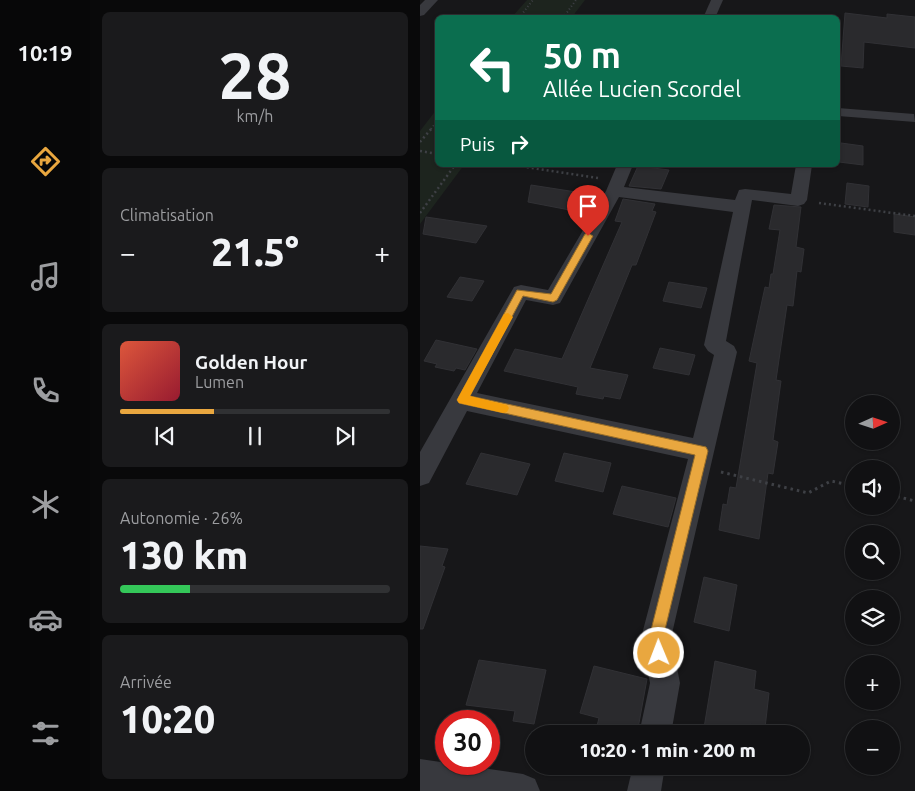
<!DOCTYPE html>
<html lang="fr">
<meta charset="utf-8">
<style>
body{margin:0;font-family:Ubuntu,sans-serif;background:#1a1a1c;color:#f1f3f6;height:100vh;display:flex;flex-direction:column;font-size:19px;white-space:nowrap}
*{box-sizing:border-box;margin:0}
p{font-size:16px;color:#9c9da0}
.icon{flex:none;width:28px;height:28px;fill:none;stroke:currentColor;stroke-width:2;stroke-linecap:round;stroke-linejoin:round}
.map{position:relative;flex:1;overflow:hidden}
.details{display:flex;flex-direction:column;gap:12px;padding:12px;background:#09090a;width:330px}
.details>*{flex:none}
.guide{position:absolute;left:15px;top:15px;width:405px;height:152px;border-radius:8px;box-shadow:0 1px 4px #0004,0 0 0 1px #303133;background:#0b6e4f;color:#fff;overflow:hidden}
.needle{width:32px;rotate:87deg}
.tools{position:absolute;left:425px;top:395px;display:grid;gap:10px}
.tools a{display:grid;place-items:center;width:55px;height:55px;border-radius:50%;background:#111113;box-shadow:0 1px 4px #0004,0 0 0 1px #303133;font-size:25px}
.speed{position:absolute;left:15px;top:710px;display:flex;gap:10px;font-size:25px;font-weight:700;text-align:center}
.speed>*{display:grid;place-content:center;width:65px;height:65px;border-radius:50%;background:#111113;box-shadow:0 1px 4px #0004,0 0 0 1px #303133;line-height:1}
.speed .limit{border:8px solid #d22;background:#fff;color:#111}
.pin{position:absolute;display:grid;place-items:center;width:42px;height:42px;color:#fff;margin:-51px -21px;border-radius:50% 50% 50% 0;rotate:-45deg;box-shadow:0 0 5px #0007}
.pin .icon{rotate:45deg}
.me{position:absolute;width:55px;margin:-28px;rotate:359deg;stroke-linejoin:round;filter:drop-shadow(0 0 4px #0008)}
.turn{display:flex;align-items:center;gap:18px;height:105px;padding:0 25px;font-size:22px}
.turn .icon{width:65px;height:65px;stroke-width:2.5}
.turn b{display:block;font-size:35px;line-height:42px}
.then{display:flex;align-items:center;height:48px;padding:0 25px;background:#0003;gap:10px;font-size:19px}
.big{font-size:38px;font-weight:800;line-height:1.1}
.details .tile{flex:1;display:flex;flex-direction:column;justify-content:center;gap:8px;min-width:0;padding:0 18px;border-radius:8px;background:#1a1a1c}
.details .dial{align-items:center;gap:0}
.dial b{font-size:65px;line-height:1}
.song{display:flex;align-items:center;gap:15px}
.cover{width:60px;height:60px;border-radius:8px;background:linear-gradient(135deg,hsl(10 70% 55%),hsl(350 70% 35%))}
.played{height:5px;border-radius:2px;background:linear-gradient(90deg,#e9a73f 35%,#303133 35%)}
.keys{display:flex;justify-content:space-around;direction:ltr}
.heat{display:flex;justify-content:space-between;align-items:center;font-size:28px;direction:ltr}
.charge{height:8px;border-radius:4px;background:linear-gradient(90deg,#34c759 26%,#303133 0)}
.trip{position:absolute;left:105px;top:725px;width:285px;height:50px;border-radius:25px;background:#111113;box-shadow:0 1px 4px #0004,0 0 0 1px #303133;font-weight:800;line-height:50px;text-align:center}
main{display:flex;flex:1;min-height:0}
.tab-bar{display:flex;flex-direction:column;width:90px;justify-content:space-around;align-items:center;background:#070708;color:#9c9da0}
.tab-bar .icon{width:35px;height:35px}
.tab-bar .active{color:#e9a73f}
.tab-bar b{font-size:22px;color:#f1f3f6}
.map>svg:first-child{display:block}
</style>
<main>
<nav class="tab-bar">
<b>10:19</b>
<svg class="icon active" aria-label="directions" viewBox="0 0 24 24"><path d="M12 3l9 9-9 9-9-9zM9 14v-3h6M13 9l2 2-2 2"/></svg>
<svg class="icon" aria-label="music" viewBox="0 0 24 24"><path d="M9 18V5l10-2v13"/><circle cx="6" cy="18" r="3"/><circle cx="16" cy="16" r="3"/></svg>
<svg class="icon" aria-label="phone" viewBox="0 0 24 24"><path d="M5 4h4l2 5-3 2q2 4 5 5l2-3 5 2v4C11 20 4 13 5 4z"/></svg>
<svg class="icon" aria-label="climate" viewBox="0 0 24 24"><path d="M12 3v18M4 7l16 10M4 17L20 7"/></svg>
<svg class="icon" aria-label="car" viewBox="0 0 24 24"><path d="M5 17H2v-5l4-1 3-4h7l3 4 3 1v5h-3M9 17h6M6 11h13"/><circle cx="7" cy="17" r="2"/><circle cx="17" cy="17" r="2"/></svg>
<svg class="icon" aria-label="filters" viewBox="0 0 24 24"><path d="M4 7h16M4 17h16"/><circle cx="9" cy="7" r="2"/><circle cx="15" cy="17" r="2"/></svg>
</nav>
<section class="details">
<div class="tile dial"><b>28</b><p>km/h</p></div>
<div class="tile"><p>Climatisation</p>
<div class="heat"><a>−</a><b class="big">21.5°</b><a>+</a></div>
</div>
<div class="tile">
<div class="song"><i class="cover"></i><div><b>Golden Hour</b><p>Lumen</p></div></div>
<div class="played"></div>
<div class="keys"><svg class="icon" aria-label="previous" viewBox="0 0 24 24"><path d="M18 5L8 12l10 7zM5 5v14"/></svg><svg class="icon" aria-label="pause" viewBox="0 0 24 24"><path d="M8 5v14M16 5v14"/></svg><svg class="icon" aria-label="next" viewBox="0 0 24 24"><path d="M6 5l10 7-10 7zM19 5v14"/></svg></div>
</div>
<div class="tile"><p>Autonomie · 26%</p><b class="big">130 km</b><div class="charge"></div></div>
<div class="tile"><p>Arrivée</p><b class="big">10:20</b></div>
</section>
<div class="map">
<svg width="495" height="791" viewBox="0 0 495 791">
<rect width="100%" height="100%" fill="#171719"/>
<g fill="#1d241e">
<polygon points="107,0 165,0 152,17 92,17"/>
<polygon points="17,109 18,165 44,165 0,224 0,131"/>
</g>
<g fill="#2a2a2d" stroke="#313135">
<polygon points="425,13 467,18 467,14 495,17 495,48 444,42 443,68 421,66"/>
<polygon points="421,143 443,146 443,165 419,162"/>
<polygon points="218,166 249,170 241,189 209,186"/>
<polygon points="427,183 449,186 448,207 425,204"/>
<polygon points="111,185 169,194 160,212 108,202"/>
<polygon points="203,199 235,204 232,211 236,212 216,265 212,265 170,368 208,375 200,399 184,396 183,399 156,394 158,387 84,371 95,349 142,359 202,222 195,221"/>
<polygon points="354,205 381,207 376,247 384,249 381,272 377,271 373,306 367,305 356,380 361,381 353,440 358,442 353,474 348,473 339,539 299,530 303,504 307,505 310,487 316,488 337,363 329,361 345,287 349,288 351,274 353,274 360,230 349,229"/>
<polygon points="474,214 495,217 495,235 474,232"/>
<polygon points="6,217 67,226 56,243 3,234"/>
<polygon points="40,277 64,281 52,301 27,297"/>
<polygon points="249,282 287,288 281,308 243,301"/>
<polygon points="16,340 57,349 45,370 36,368 34,371 15,367 17,364 4,361"/>
<polygon points="240,348 275,355 269,375 233,368"/>
<polygon points="61,453 110,464 97,495 46,484"/>
<polygon points="144,453 191,463 183,492 135,481"/>
<polygon points="202,486 256,498 248,527 193,514"/>
<polygon points="0,546 28,549 22,566 25,567 3,629 0,629"/>
<polygon points="284,577 317,585 309,631 274,622"/>
<polygon points="59,660 126,670 114,724 93,721 95,711 46,705"/>
<polygon points="295,661 336,671 334,689 349,693 345,728 330,724 329,734 283,734"/>
<polygon points="174,666 227,679 217,734 205,734 177,726 179,718 160,713"/>
</g>
<g fill="none" stroke-linecap="round" stroke-linejoin="round">
<g stroke="#3e4045" stroke-width="2" stroke-dasharray="1 2.5" stroke-linecap="butt">
<polyline points="99,18 113,0"/>
<polyline points="143,18 156,0"/>
<polyline points="11,129 18,120"/>
</g>
<g stroke="#3e4045" stroke-width="2.5" stroke-dasharray="2 3" stroke-linecap="butt">
<polyline points="0,142 12,128"/>
<polyline points="0,151 18,154"/>
<polyline points="92,165 178,178"/>
<polyline points="399,203 495,216"/>
<polyline points="0,213 35,165"/>
</g>
<g stroke="#3e4045" stroke-width="3" stroke-dasharray="2.5 4" stroke-linecap="butt">
<polyline points="301,472 388,493 411,481 434,486"/>
<polyline points="471,495 495,501"/>
</g>
<g fill="#38393e" fill-rule="evenodd">
<polygon points="5,0 18,0 4,15 0,16 0,5"/>
<polygon points="291,0 303,0 295,18 283,18"/>
<polygon points="418,108 494,114 495,122 418,116"/>
<path d="M197,165H213L204,187L315,200L319,190L325,189L371,194L376,165H392L387,200L384,204L378,206L332,200L306,341L314,346L317,352L251,638L260,683L251,734H219L230,683L221,638L268,459L47,411L9,483L0,486V452L94,287L101,285L128,290L186,191ZM199,197L313,212L284,345L288,351L294,355L273,438L57,393L106,300L133,305L140,303Z"/>
<polygon points="0,759 103,774 115,779 120,791 0,791"/>
<polygon points="213,766 245,766 241,791 207,791"/>
</g>
</g>
<polygon fill="#e9a73f" stroke="#976d29" points="168,233 173,236 137,300 133,302 103,296 50,396 286,447 288,451 243,638 246,653 244,658 239,660 234,658 229,638 275,455 43,404 39,403 37,400 97,290 131,294 165,234"/>
<polygon fill="#f59e0b" points="88,313 93,317 50,396 87,405 89,408 87,412 83,413 39,403 37,400 39,396 84,314"/>
</svg>
<div class="tools">
<a><svg class="needle" viewBox="-14 -14 28 28"><path d="M0-13l5 13h-10z" fill="#e53935"/><path d="M0 13l5-13h-10z" fill="#9c9da0"/></svg></a>
<a><svg class="icon" aria-label="sound" viewBox="0 0 24 24"><path d="M4 9h4l5-4v14l-5-4H4zM17 9q2 3 0 6"/></svg></a>
<a><svg class="icon" aria-label="search" viewBox="0 0 24 24"><circle cx="10" cy="10" r="6"/><path d="M15 15l6 6"/></svg></a>
<a><svg class="icon" aria-label="layers" viewBox="0 0 24 24"><path d="M12 4l9 5-9 5-9-5zM3 14l9 5 9-5"/></svg></a>
<a>+</a>
<a>−</a>
</div>
<div class="speed"><div class="limit">30</div></div>
<div class="pin" style="left:168px;top:236px;background:#d93025"><svg class="icon" aria-label="arrive" viewBox="0 0 24 24"><path d="M6 21V4h12l-3 4 3 4H6"/></svg></div>
<svg class="me" style="left:239px;top:653px" viewBox="-20 -20 40 40"><circle r="17" fill="#e9a73f" stroke="#fff" stroke-width="3"/><path d="M0-11L8 9 0 5-8 9z" fill="#fff"/></svg>
<div class="trip">10:20 · 1 min · 200 m</div>
<div class="guide">
<div class="turn"><svg class="icon" aria-label="left" viewBox="0 0 24 24"><path d="M17 20v-9H6M10 6l-5 5 5 5"/></svg><div><b>50 m</b>Allée Lucien Scordel</div></div>
<div class="then">Puis<svg class="icon" aria-label="right" viewBox="0 0 24 24"><path d="M7 20v-9h11M14 6l5 5-5 5"/></svg></div>
</div>
</div>
</main>
